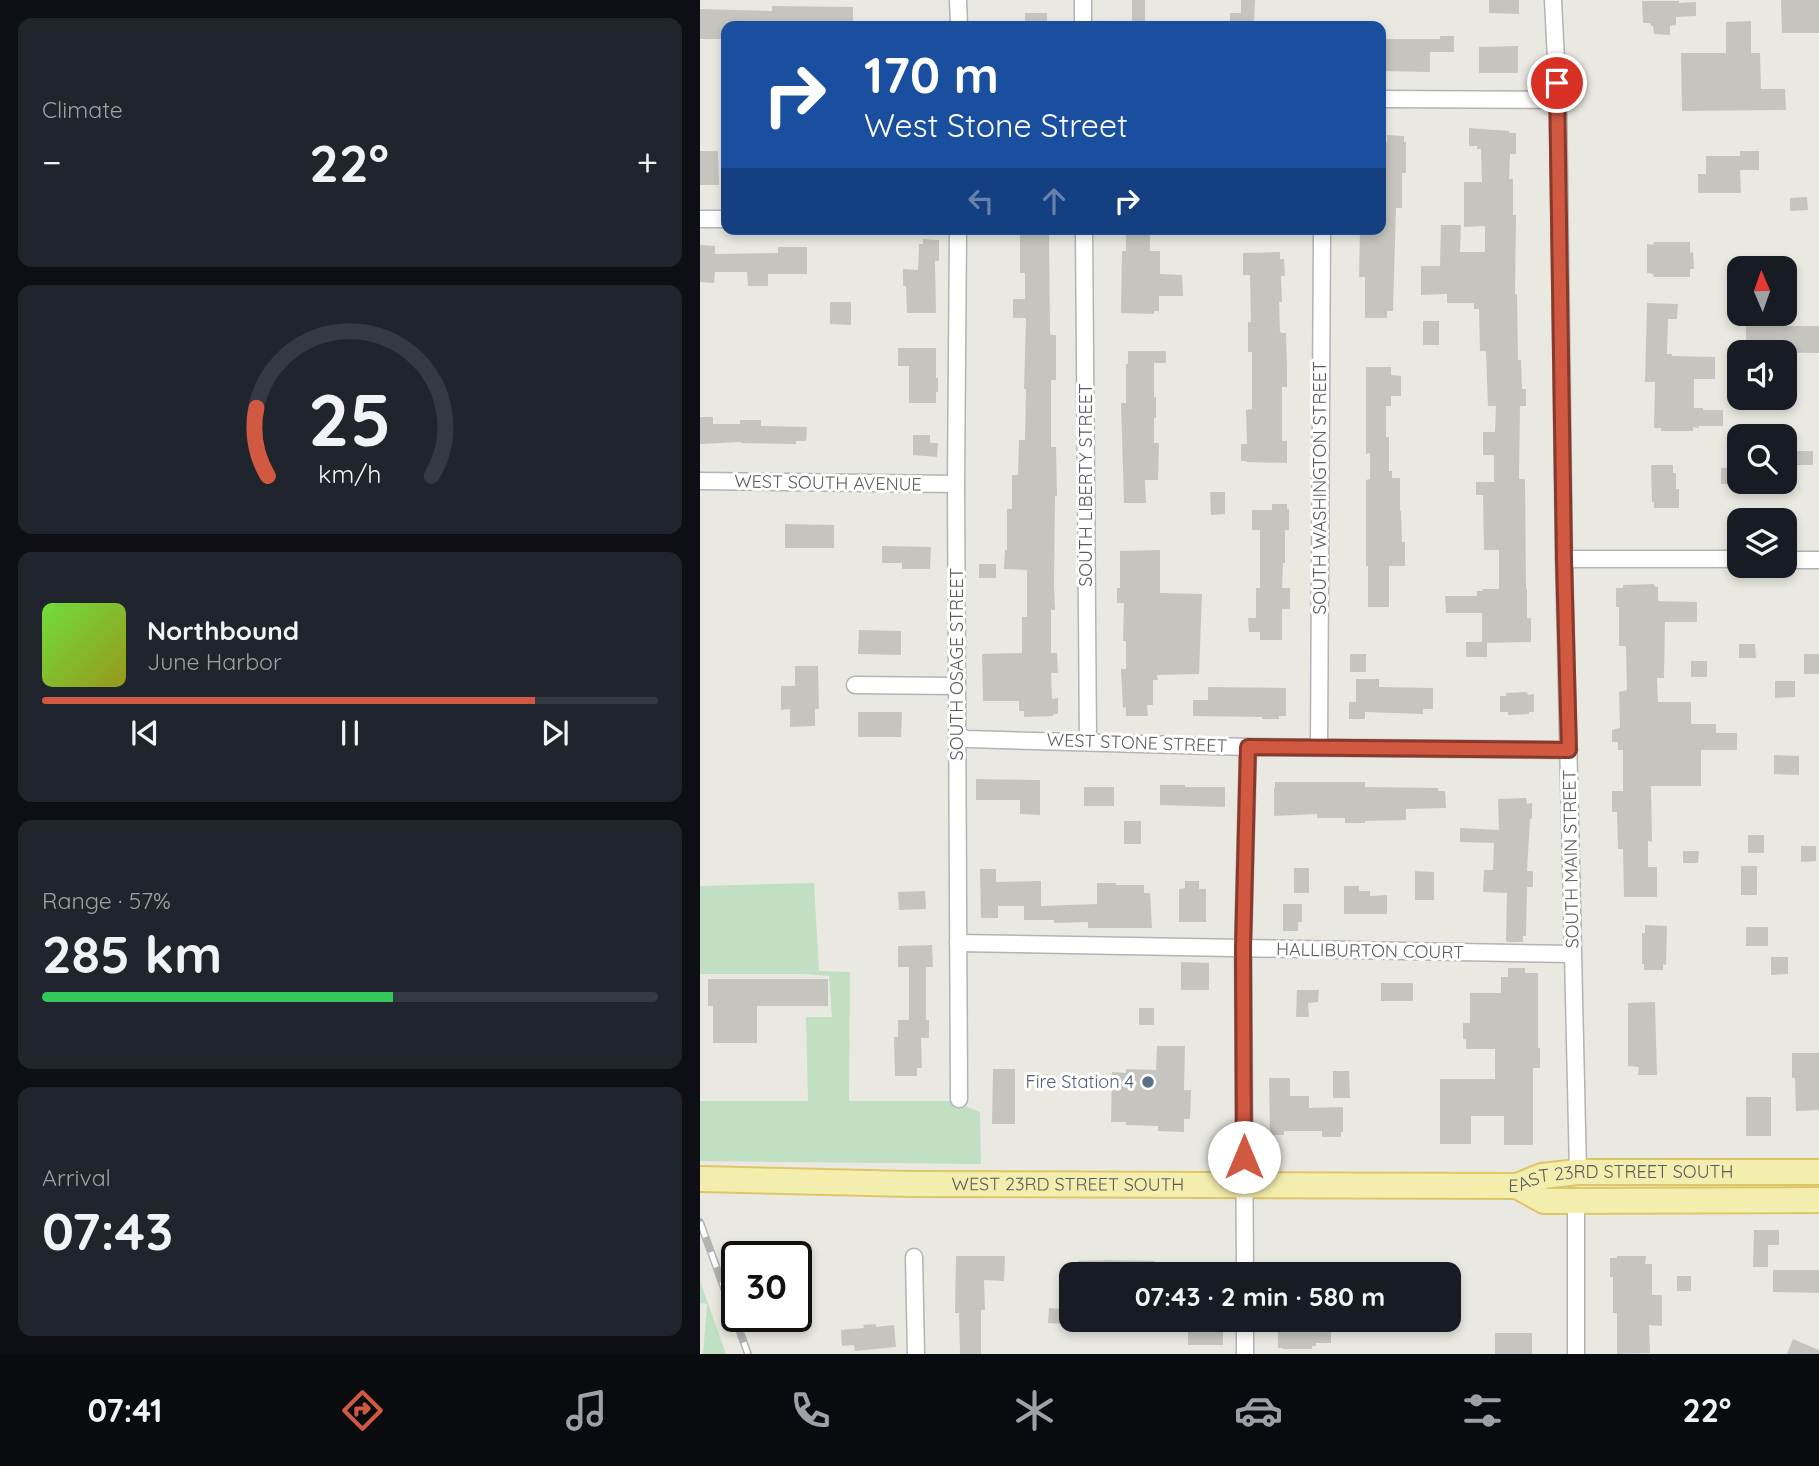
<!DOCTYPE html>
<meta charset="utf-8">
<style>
body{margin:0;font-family:Quicksand,sans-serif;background:#20242c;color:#f1f3f6;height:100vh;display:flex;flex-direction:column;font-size:26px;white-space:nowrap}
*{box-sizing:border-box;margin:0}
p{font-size:23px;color:#9ea1a6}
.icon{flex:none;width:38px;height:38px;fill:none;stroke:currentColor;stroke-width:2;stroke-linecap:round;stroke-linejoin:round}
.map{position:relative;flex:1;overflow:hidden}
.details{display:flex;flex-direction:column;gap:18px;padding:18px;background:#0d0f14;width:700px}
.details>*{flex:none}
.guide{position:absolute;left:21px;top:21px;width:665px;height:214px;border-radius:14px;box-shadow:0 4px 10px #0003;background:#1a4fa0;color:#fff;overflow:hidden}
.needle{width:46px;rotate:358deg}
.buttons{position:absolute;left:1027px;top:256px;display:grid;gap:14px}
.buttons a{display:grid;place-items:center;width:70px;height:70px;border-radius:14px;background:#171b24;box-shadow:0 4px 10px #0003;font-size:35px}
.speed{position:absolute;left:21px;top:1241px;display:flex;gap:14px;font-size:35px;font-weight:700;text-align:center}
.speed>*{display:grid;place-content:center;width:91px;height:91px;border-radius:50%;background:#171b24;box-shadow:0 4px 10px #0003;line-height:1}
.speed .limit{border:4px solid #111;border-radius:10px;background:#fff;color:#111}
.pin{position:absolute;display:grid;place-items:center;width:60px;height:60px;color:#fff;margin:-30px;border:4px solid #fff;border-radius:50%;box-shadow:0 2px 7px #0007}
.me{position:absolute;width:77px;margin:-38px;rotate:0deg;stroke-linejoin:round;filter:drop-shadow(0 0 5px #0008)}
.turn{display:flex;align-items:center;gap:24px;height:147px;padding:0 28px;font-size:32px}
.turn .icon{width:91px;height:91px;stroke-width:2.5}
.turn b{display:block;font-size:49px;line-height:60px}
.lanes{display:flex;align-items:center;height:66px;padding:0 28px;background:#0003;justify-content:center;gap:35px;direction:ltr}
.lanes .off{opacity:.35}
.big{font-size:52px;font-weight:700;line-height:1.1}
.details .tile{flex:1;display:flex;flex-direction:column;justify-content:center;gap:10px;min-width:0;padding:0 24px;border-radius:14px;background:#20242c}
.details .dial{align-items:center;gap:0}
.dial svg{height:182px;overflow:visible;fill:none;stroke:#363941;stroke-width:7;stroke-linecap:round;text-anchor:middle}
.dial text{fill:#f1f3f6;stroke:none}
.song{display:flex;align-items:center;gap:21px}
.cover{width:84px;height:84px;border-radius:10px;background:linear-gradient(135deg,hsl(100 70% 55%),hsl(60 70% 35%))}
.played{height:7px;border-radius:4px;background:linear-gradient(90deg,#d15841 80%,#363941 80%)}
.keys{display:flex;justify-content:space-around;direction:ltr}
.heat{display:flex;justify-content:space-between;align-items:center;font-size:38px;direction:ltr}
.charge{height:10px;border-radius:5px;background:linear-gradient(90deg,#34c759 57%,#363941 0)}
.trip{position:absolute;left:359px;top:1262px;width:402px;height:70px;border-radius:14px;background:#171b24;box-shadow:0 4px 10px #0003;font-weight:700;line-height:70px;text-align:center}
.tab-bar{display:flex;height:112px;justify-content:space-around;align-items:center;background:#090b0e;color:#9ea1a6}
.tab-bar .icon{width:49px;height:49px}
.tab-bar .on{color:#d15841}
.tab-bar b{font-size:32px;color:#f1f3f6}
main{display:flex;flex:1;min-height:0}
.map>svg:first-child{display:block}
</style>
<main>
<section class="details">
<div class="tile"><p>Climate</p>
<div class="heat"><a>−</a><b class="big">22°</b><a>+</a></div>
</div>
<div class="tile dial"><svg viewBox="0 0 100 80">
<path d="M14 69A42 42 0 1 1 86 69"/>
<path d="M14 69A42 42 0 0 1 9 39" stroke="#d15841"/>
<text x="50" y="56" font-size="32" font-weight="700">25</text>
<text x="50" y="72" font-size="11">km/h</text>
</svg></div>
<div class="tile">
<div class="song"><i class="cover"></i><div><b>Northbound</b><p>June Harbor</p></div></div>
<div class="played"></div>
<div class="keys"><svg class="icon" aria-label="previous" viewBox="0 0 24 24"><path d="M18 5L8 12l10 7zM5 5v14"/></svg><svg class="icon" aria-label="pause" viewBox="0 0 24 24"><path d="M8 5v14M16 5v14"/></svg><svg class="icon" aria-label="next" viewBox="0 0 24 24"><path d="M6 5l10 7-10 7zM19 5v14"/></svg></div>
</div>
<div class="tile"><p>Range · 57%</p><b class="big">285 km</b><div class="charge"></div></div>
<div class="tile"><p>Arrival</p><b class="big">07:43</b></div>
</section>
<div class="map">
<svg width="1119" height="1354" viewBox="0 0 1119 1354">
<rect width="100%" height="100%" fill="#eae9e1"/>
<g fill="#c0dfc3">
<polygon points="114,883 119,971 150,972 149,1101 252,1101 280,1112 281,1164 0,1161 0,1101 108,1101 106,1017 132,1017 129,976 104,974 0,974 0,886"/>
<polygon points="0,1281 26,1354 3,1354 7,1304 0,1303"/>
</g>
<g fill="#c6c4be">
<rect x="432" y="0" width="13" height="26"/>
<polygon points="541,0 555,0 554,26 530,26 530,13 541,13"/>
<polygon points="789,0 819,0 819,14 789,13"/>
<polygon points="1081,0 1119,0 1119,33 1082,33"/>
<polygon points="942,1 979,1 979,3 996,2 996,16 976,17 976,25 970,26 970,35 954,34 953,26 951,26 950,23 943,23"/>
<polygon points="72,6 153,7 153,26 24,26 24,39 0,39 0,9 72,11"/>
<rect x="325" y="13" width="22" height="13"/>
<polygon points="1051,21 1051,53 1060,53 1061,89 1085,89 1086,110 982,111 981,53 1026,53 1026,22"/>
<polygon points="740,36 754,36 754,52 730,52 730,72 681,71 681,39 740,39"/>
<polygon points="818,46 818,73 779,73 779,47"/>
<polygon points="769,128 809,131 809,133 816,133 816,154 810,154 809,179 813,179 813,215 816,215 815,294 817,294 818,360 821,360 822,389 826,389 826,406 820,406 819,479 825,479 826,589 827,589 827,618 831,618 831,642 787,643 787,657 766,657 766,642 782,642 782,613 746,613 745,596 777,596 777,591 782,591 783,589 799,589 799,550 784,550 783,495 776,495 776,482 794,482 794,455 783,455 783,432 795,432 796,406 788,406 786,351 780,351 779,309 774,309 774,303 747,303 747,294 721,295 721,266 740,266 741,225 761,225 760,252 785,252 785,226 764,227 764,182 782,182 781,149 777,149 777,146 769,146"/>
<polygon points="687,135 704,136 704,142 706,142 706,173 702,173 702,208 696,208 693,311 687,311 687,318 665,318 665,277 659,277 660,229 681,229 681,195 683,195 684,142 687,142"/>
<polygon points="0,151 18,151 19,185 0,185"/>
<polygon points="1040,151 1059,151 1059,170 1040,170 1041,193 998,193 998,174 1006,174 1006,156 1040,156"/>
<polygon points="1107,197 1108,210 1090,211 1090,198"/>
<polygon points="320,229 349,229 350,333 351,335 356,335 356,380 351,380 351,447 356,447 357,496 355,496 354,585 355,610 351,610 351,653 357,653 358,673 351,673 352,699 358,698 358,714 353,714 353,716 324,717 324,711 319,711 319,701 283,701 282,654 322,653 322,617 327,617 327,570 304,569 305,550 307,550 307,509 312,509 312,475 318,475 319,440 325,440 326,389 324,389 326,318 313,318 313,299 325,299 325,273 320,273"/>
<polygon points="426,229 450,229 450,251 460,251 460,274 482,275 483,296 459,296 459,311 454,311 454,314 421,313 422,251 426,251"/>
<polygon points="223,239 239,240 239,261 235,261 236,313 207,313 206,286 203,286 203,269 218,270 219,244 223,244"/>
<polygon points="954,242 990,242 990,253 993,252 994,269 990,269 990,277 954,277 953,274 947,273 947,244 953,245"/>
<polygon points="0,245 15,246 15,254 78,253 78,247 107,247 107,274 68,274 68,286 48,286 47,272 15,272 14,283 0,282"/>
<polygon points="580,252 580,259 584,259 585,276 581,276 582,302 579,302 580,331 581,333 586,333 587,368 587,387 582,387 582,441 587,441 587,463 546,462 546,461 541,461 541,444 547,444 546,410 552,409 552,352 548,352 548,322 551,322 550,275 543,275 543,253"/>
<polygon points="130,302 151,302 151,325 130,324"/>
<polygon points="947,303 978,304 977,319 968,319 967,354 972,354 972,356 1015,357 1015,379 994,379 994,408 1003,408 1003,410 1023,410 1023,426 999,426 999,428 993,427 993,431 961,431 961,428 954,428 955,382 945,382"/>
<polygon points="1046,313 1072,313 1072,326 1119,326 1119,353 1046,352"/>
<rect x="723" y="321" width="16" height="24"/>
<polygon points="198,348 236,348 236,378 238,378 238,392 236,392 236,403 209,403 209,366 198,366"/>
<polygon points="428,351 466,351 466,363 454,363 454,397 456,397 456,418 454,418 454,443 459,443 458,480 445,480 446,503 424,503 421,403 426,403 426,364 428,364"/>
<polygon points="666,367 691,367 691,375 701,376 701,396 691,396 691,406 686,406 686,437 689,437 689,471 692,471 692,478 700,478 700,511 701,511 702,542 705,542 705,566 689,566 689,607 668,607 668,566 666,566 666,480 670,479 670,453 666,454"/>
<polygon points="0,417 13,417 13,424 40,424 40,420 61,420 61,426 107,427 106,441 96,441 96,444 41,443 41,442 0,444"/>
<polygon points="213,435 230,435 230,443 238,443 237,457 213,455"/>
<rect x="1096" y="451" width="17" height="14"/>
<polygon points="951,465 973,465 973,473 976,473 976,489 979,489 979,508 954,508 954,502 952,502"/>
<polygon points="1036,467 1036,484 1021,484 1021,468"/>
<polygon points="510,492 525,492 525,514 511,515"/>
<polygon points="572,504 587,504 587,509 589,509 589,530 585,530 585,563 583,563 582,588 590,588 590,609 582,609 582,640 560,640 560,632 549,632 548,618 556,618 556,588 560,588 560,530 552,530 552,510 572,510"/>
<polygon points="85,524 134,525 134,548 85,548"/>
<polygon points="182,546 231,547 230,569 202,569 202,563 182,563"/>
<polygon points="460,550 460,593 502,594 499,674 457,675 458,680 453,680 453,705 447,705 448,716 426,716 426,707 423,708 421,669 426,669 426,641 423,641 424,603 417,603 417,588 420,588 420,551"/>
<rect x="279" y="564" width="17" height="14"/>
<polygon points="954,584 954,586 958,587 958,601 997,602 997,622 965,622 964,678 957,678 958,702 991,702 991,724 1016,724 1016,733 1037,733 1037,750 1001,750 1001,786 951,786 952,842 948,841 948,867 957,867 957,897 924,897 923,849 918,849 917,812 912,812 912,791 923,791 923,750 918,750 918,742 912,742 912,730 920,728 919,692 927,690 926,648 925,646 919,646 919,607 916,607 916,588 923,588 923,585"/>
<polygon points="159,630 201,631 201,655 158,654"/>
<polygon points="1039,644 1055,644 1056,658 1039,658"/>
<rect x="650" y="654" width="16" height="18"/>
<rect x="1104" y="654" width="15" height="20"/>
<rect x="991" y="661" width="16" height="16"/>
<polygon points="95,666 118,666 119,709 115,709 115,726 90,727 90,709 81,710 81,686 95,686"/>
<polygon points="656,679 679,679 679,687 733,688 733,709 723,709 723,714 665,712 665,719 649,719 649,702 656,702"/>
<polygon points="1075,681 1095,681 1095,697 1075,698"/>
<polygon points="508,687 586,688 586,716 579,716 579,719 562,719 562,717 493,716 493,700 508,700"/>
<polygon points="827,692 828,695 834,694 834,712 829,712 829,714 808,715 808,712 800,712 800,696 806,696 806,693"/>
<polygon points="158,712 202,712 201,737 158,737"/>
<polygon points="1074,755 1099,756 1099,775 1074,774"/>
<polygon points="276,779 340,780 340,815 320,814 320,800 276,800"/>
<polygon points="575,782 665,782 665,787 738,788 738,791 745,791 746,808 706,809 706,820 665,821 665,823 645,823 645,818 617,818 617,814 574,816 574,788 575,788"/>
<polygon points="460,785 485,785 485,787 525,787 525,807 460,805"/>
<rect x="384" y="787" width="30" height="19"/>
<polygon points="826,798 827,804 832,803 832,819 830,819 827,871 833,871 833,887 827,887 826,936 823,936 823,942 808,942 806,941 807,893 783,892 784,870 793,870 794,843 760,842 760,828 799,830 798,799"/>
<rect x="424" y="821" width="17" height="23"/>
<rect x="1048" y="835" width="16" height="18"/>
<polygon points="1101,846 1116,846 1116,861 1101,862"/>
<polygon points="983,851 999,851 998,863 983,863"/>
<rect x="1041" y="866" width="16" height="29"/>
<rect x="594" y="868" width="15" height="25"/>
<polygon points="280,869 296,869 296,882 341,881 341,906 397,904 397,883 416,883 416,885 444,885 444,893 450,893 452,928 388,928 388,922 354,923 354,920 324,920 324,906 298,906 298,918 281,918"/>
<polygon points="715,871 734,872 734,900 715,900"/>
<polygon points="485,881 499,881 499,889 506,889 506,922 479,922 479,889 485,888"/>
<polygon points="644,886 659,886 659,891 670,891 670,896 687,895 687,914 644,914"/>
<polygon points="225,891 226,909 199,910 198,892"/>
<polygon points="583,904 602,904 602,922 598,922 598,931 583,931"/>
<polygon points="945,925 967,926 966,965 963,964 963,970 944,970 944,964 942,964 942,933 945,933"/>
<rect x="1046" y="927" width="22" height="19"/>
<polygon points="232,945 233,967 226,967 226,1020 229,1020 229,1038 221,1038 222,1068 217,1068 217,1076 195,1076 194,1037 198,1037 198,1020 209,1020 209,967 198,967 198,946"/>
<polygon points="1071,957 1088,957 1088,974 1071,975"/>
<polygon points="481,962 509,963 509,990 481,990"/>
<polygon points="808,968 825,968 825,973 838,973 838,1048 840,1048 840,1068 833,1068 833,1145 804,1145 804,1116 771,1116 771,1144 740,1144 740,1079 795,1079 795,1049 766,1049 766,1039 763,1039 763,1023 770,1023 770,993 801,993 801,977 808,977"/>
<polygon points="8,979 128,979 128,1006 57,1006 57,1043 13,1043 13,1006 8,1006"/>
<rect x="681" y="983" width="32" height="18"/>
<polygon points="597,990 619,990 618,1002 608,1003 609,1017 596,1017"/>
<polygon points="955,1002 957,1075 938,1075 939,1067 928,1066 928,1003"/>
<rect x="439" y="1008" width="15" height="17"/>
<polygon points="457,1046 485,1046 484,1090 491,1090 490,1119 484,1119 484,1132 458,1131 458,1126 426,1125 426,1122 411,1122 412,1072 426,1073 426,1069 456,1070"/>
<polygon points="1092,1053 1119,1053 1119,1110 1096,1111 1095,1078 1092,1078"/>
<polygon points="293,1069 315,1069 315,1124 292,1124"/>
<polygon points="633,1071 649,1071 650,1098 633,1098"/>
<polygon points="569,1078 590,1078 590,1096 609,1096 609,1108 643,1107 643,1132 641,1132 641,1137 622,1137 622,1131 584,1131 584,1135 570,1135"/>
<rect x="1046" y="1097" width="25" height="39"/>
<polygon points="1054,1230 1079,1230 1079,1245 1068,1245 1068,1267 1053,1267"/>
<polygon points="256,1256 305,1256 304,1281 284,1280 285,1310 281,1310 281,1354 260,1354 259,1313 255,1313"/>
<polygon points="917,1256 946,1256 945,1264 952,1264 952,1295 962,1295 962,1326 949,1325 950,1353 917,1354 917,1313 913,1313 913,1277 910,1277 910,1258 917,1258"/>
<polygon points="410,1260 455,1261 455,1274 378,1274 378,1261"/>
<polygon points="1073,1270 1119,1270 1119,1293 1073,1292"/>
<rect x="977" y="1276" width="14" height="15"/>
<polygon points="349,1308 367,1309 366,1324 348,1323"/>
<polygon points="176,1324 176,1327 194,1325 196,1347 155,1351 154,1345 142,1346 141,1330 164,1328 163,1325"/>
<rect x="488" y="1327" width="35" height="18"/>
<polygon points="583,1327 631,1327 631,1343 616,1343 616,1346 612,1346 612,1349 583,1349 583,1348 578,1348 578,1329 584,1329"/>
<rect x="795" y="1333" width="37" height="21"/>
<polygon points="1093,1339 1119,1350 1119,1354 1087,1354"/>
</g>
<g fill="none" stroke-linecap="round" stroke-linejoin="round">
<defs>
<g id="street">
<polyline points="258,0 259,26"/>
<polyline points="853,0 858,100 864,559 878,1172"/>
<polyline points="383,26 383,0"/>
<polyline points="681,99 858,100"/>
<polyline points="0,219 26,219"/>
<polyline points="258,229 256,484 259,1099"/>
<polyline points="384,229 388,741"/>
<polyline points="0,481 256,484"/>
<polyline points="864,559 1040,559"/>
<polyline points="1085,560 1119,560"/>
<polyline points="155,685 256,686"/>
<polyline points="257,736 267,739 548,747 869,750"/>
<polyline points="619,747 622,229"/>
<polyline points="258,943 872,954"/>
<polyline points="214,1257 216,1354"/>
<polyline points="545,1274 543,948 548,747"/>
<polyline points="545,1320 545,1354"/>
<polyline points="876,1354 876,1200"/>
</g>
<g id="primary">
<path id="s1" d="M0,1179L211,1184L817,1186L842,1176L878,1172H1119"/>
<polyline points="817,1186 844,1201 1119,1200"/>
</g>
</defs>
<use href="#street" stroke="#b2b3b7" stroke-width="19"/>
<use href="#primary" stroke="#ddc667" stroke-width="28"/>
<use href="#street" stroke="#fff" stroke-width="16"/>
<use href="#primary" stroke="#f3eead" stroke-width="24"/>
<defs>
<polyline id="rail" points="0,1222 48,1354"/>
</defs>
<use href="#rail" stroke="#b1b2b2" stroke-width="8"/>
<use href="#rail" stroke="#fff" stroke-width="5" stroke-dasharray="16" stroke-linecap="butt"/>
</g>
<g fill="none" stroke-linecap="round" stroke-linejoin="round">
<defs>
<polyline id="route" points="544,1157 543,948 548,747 869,750 864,559 857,83"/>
</defs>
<use href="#route" stroke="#88392a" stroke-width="18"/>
<use href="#route" stroke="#d15841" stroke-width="12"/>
</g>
<circle fill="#5c6f8a" stroke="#fff" stroke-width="2.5" cx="448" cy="1082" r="7"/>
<g text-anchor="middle" stroke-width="6" stroke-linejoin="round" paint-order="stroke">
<g font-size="18" fill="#5a5c60" stroke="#fff">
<text transform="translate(128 483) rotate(1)" y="6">WEST SOUTH AVENUE</text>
<text transform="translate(386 485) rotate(-90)" y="6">SOUTH LIBERTY STREET</text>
<text transform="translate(620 488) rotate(-90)" y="6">SOUTH WASHINGTON STREET</text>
<text transform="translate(257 664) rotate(-90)" y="6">SOUTH OSAGE STREET</text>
<text transform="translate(437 743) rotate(2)" y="6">WEST STONE STREET</text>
<text transform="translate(871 859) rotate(-91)" y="6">SOUTH MAIN STREET</text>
<text transform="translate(670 951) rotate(1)" y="6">HALLIBURTON COURT</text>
<text dy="6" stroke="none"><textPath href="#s1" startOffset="368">WEST 23RD STREET SOUTH</textPath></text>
<text dy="6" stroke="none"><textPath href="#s1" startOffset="922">EAST 23RD STREET SOUTH</textPath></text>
</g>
<g font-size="18" fill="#4e5e75" stroke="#fff" text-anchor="end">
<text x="434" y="1088">Fire Station 4</text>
</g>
</g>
</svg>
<div class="buttons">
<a><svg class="needle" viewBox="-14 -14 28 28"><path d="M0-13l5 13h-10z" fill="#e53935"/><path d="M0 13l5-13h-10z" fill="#9ea1a6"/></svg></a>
<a><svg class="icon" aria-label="sound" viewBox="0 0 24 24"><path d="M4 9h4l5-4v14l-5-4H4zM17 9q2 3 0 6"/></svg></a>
<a><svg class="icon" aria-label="search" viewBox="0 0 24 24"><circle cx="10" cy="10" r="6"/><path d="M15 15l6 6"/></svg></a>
<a><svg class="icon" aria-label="layers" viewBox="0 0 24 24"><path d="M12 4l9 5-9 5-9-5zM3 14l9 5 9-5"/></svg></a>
</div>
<div class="speed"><div class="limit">30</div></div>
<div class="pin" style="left:857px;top:83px;background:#d93025"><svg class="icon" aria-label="arrive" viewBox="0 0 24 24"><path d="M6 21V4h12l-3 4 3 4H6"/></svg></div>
<svg class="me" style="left:544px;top:1157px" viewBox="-20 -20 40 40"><circle r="19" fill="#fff"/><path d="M0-13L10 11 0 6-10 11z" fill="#d15841"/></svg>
<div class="trip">07:43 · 2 min · 580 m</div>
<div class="guide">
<div class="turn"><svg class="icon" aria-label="right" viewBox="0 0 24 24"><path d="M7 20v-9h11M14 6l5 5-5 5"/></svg><div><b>170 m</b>West Stone Street</div></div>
<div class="lanes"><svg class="icon off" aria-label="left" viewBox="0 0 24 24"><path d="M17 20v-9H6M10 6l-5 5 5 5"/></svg><svg class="icon off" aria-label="ahead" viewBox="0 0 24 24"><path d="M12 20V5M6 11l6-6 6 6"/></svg><svg class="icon" aria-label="right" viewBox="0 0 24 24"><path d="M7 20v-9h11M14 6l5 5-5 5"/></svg></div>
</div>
</div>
</main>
<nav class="tab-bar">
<b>07:41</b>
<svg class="icon on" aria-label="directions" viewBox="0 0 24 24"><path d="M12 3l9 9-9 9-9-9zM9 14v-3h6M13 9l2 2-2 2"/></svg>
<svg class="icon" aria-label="music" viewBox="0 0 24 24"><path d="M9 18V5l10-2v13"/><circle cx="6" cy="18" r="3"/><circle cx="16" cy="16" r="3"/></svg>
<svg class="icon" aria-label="phone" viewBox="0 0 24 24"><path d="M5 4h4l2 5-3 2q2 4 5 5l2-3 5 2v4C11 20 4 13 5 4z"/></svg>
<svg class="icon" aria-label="climate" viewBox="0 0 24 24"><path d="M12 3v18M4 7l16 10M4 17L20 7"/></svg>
<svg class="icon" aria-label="car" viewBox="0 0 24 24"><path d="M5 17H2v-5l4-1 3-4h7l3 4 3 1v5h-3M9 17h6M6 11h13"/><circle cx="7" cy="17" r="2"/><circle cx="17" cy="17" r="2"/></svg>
<svg class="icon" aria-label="filters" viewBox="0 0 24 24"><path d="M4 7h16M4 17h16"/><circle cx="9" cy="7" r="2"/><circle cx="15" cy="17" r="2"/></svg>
<b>22°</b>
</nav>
